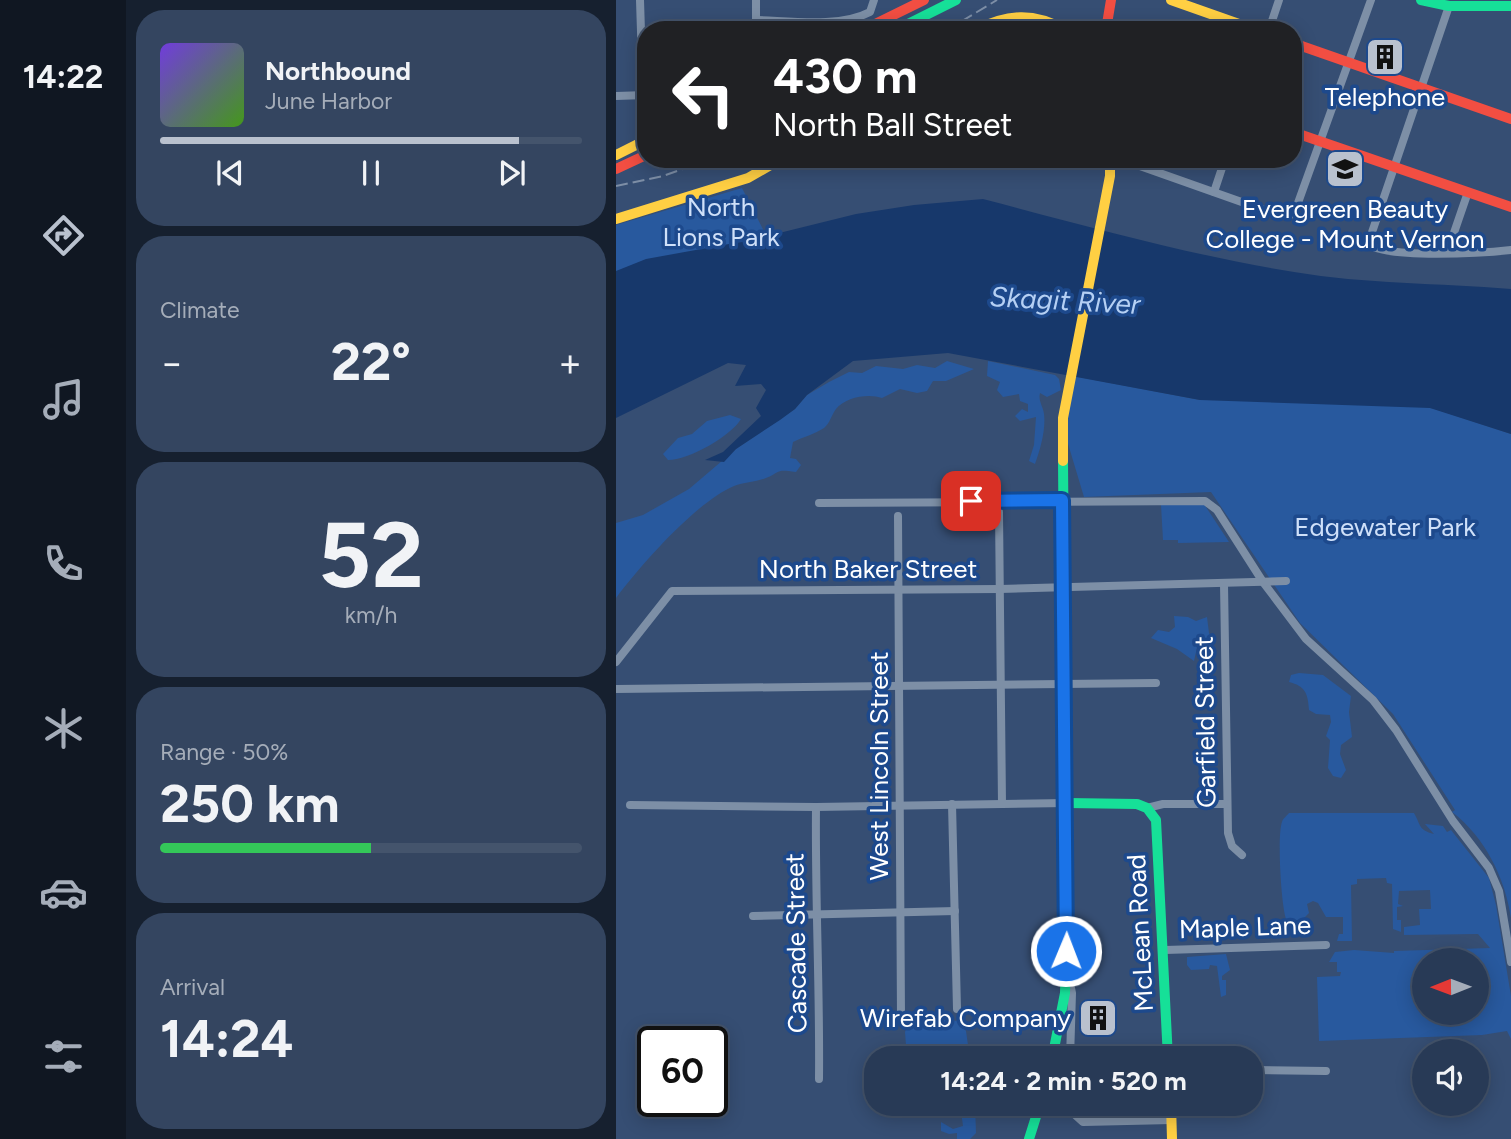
<!DOCTYPE html>
<meta charset="utf-8">
<style>
body{margin:0;font-family:Figtree,sans-serif;background:#344560;color:#f1f3f6;height:100vh;display:flex;flex-direction:column;font-size:26px;white-space:nowrap}
*{box-sizing:border-box;margin:0}
p{font-size:23px;color:#a5adb9}
.icon{flex:none;width:38px;height:38px;fill:none;stroke:currentColor;stroke-width:2;stroke-linecap:round;stroke-linejoin:round}
.map{position:relative;flex:1;overflow:hidden}
.sheet{display:flex;flex-direction:column;gap:10px;padding:10px;background:#16202f;width:490px}
.sheet>*{flex:none}
.banner{position:absolute;left:21px;top:21px;width:665px;height:147px;border-radius:28px;box-shadow:0 4px 18px #0003,0 0 0 2px #44546c;background:#202124;color:#fff;overflow:hidden}
.needle{width:46px;rotate:269deg}
.tools{position:absolute;left:796px;top:948px;display:grid;gap:14px}
.tools a{display:grid;place-items:center;width:77px;height:77px;border-radius:50%;background:#283a56;box-shadow:0 4px 18px #0003,0 0 0 2px #44546c;font-size:35px}
.speed{position:absolute;left:21px;top:1026px;display:flex;gap:14px;font-size:35px;font-weight:700;text-align:center}
.speed>*{display:grid;place-content:center;width:91px;height:91px;border-radius:50%;background:#283a56;box-shadow:0 4px 18px #0003,0 0 0 2px #44546c;line-height:1}
.speed .limit{border:4px solid #111;border-radius:10px;background:#fff;color:#111}
.pin{position:absolute;display:grid;place-items:center;width:60px;height:60px;color:#fff;margin:-30px;border-radius:14px;box-shadow:0 4px 10px #0006}
.me{position:absolute;width:77px;margin:-38px;rotate:1deg;stroke-linejoin:round;filter:drop-shadow(0 0 5px #0008)}
.turn{display:flex;align-items:center;gap:24px;height:147px;padding:0 21px;font-size:32px}
.turn .icon{width:91px;height:91px;stroke-width:2.5}
.turn b{display:block;font-size:49px;line-height:60px}
.big{font-size:52px;font-weight:700;line-height:1.1}
.sheet .widget{flex:1;display:flex;flex-direction:column;justify-content:center;gap:10px;min-width:0;padding:0 24px;border-radius:28px;background:#344560}
.sheet .dial{align-items:center;gap:0}
.dial b{font-size:91px;line-height:1}
.song{display:flex;align-items:center;gap:21px}
.cover{width:84px;height:84px;border-radius:10px;background:linear-gradient(135deg,hsl(260 70% 55%),hsl(100 70% 35%))}
.played{height:7px;border-radius:4px;background:linear-gradient(90deg,#b9c1ce 85%,#44546c 85%)}
.keys{display:flex;justify-content:space-around;direction:ltr}
.heat{display:flex;justify-content:space-between;align-items:center;font-size:38px;direction:ltr}
.charge{height:10px;border-radius:5px;background:linear-gradient(90deg,#34c759 50%,#44546c 0)}
.trip{position:absolute;left:248px;top:1046px;width:399px;height:70px;border-radius:28px;background:#283a56;box-shadow:0 4px 18px #0003,0 0 0 2px #44546c;font-weight:700;line-height:70px;text-align:center}
main{display:flex;flex:1;min-height:0}
.dock{display:flex;flex-direction:column;width:126px;justify-content:space-around;align-items:center;background:#101722;color:#a5adb9}
.dock .icon{width:49px;height:49px}
.dock .active{color:#b9c1ce}
.dock b{font-size:32px;color:#f1f3f6}
.map>svg:first-child{display:block}
</style>
<main>
<nav class="dock">
<b>14:22</b>
<svg class="icon active" aria-label="directions" viewBox="0 0 24 24"><path d="M12 3l9 9-9 9-9-9zM9 14v-3h6M13 9l2 2-2 2"/></svg>
<svg class="icon" aria-label="music" viewBox="0 0 24 24"><path d="M9 18V5l10-2v13"/><circle cx="6" cy="18" r="3"/><circle cx="16" cy="16" r="3"/></svg>
<svg class="icon" aria-label="phone" viewBox="0 0 24 24"><path d="M5 4h4l2 5-3 2q2 4 5 5l2-3 5 2v4C11 20 4 13 5 4z"/></svg>
<svg class="icon" aria-label="climate" viewBox="0 0 24 24"><path d="M12 3v18M4 7l16 10M4 17L20 7"/></svg>
<svg class="icon" aria-label="car" viewBox="0 0 24 24"><path d="M5 17H2v-5l4-1 3-4h7l3 4 3 1v5h-3M9 17h6M6 11h13"/><circle cx="7" cy="17" r="2"/><circle cx="17" cy="17" r="2"/></svg>
<svg class="icon" aria-label="filters" viewBox="0 0 24 24"><path d="M4 7h16M4 17h16"/><circle cx="9" cy="7" r="2"/><circle cx="15" cy="17" r="2"/></svg>
</nav>
<section class="sheet">
<div class="widget">
<div class="song"><i class="cover"></i><div><b>Northbound</b><p>June Harbor</p></div></div>
<div class="played"></div>
<div class="keys"><svg class="icon" aria-label="previous" viewBox="0 0 24 24"><path d="M18 5L8 12l10 7zM5 5v14"/></svg><svg class="icon" aria-label="pause" viewBox="0 0 24 24"><path d="M8 5v14M16 5v14"/></svg><svg class="icon" aria-label="next" viewBox="0 0 24 24"><path d="M6 5l10 7-10 7zM19 5v14"/></svg></div>
</div>
<div class="widget"><p>Climate</p>
<div class="heat"><a>−</a><b class="big">22°</b><a>+</a></div>
</div>
<div class="widget dial"><b>52</b><p>km/h</p></div>
<div class="widget"><p>Range · 50%</p><b class="big">250 km</b><div class="charge"></div></div>
<div class="widget"><p>Arrival</p><b class="big">14:24</b></div>
</section>
<div class="map">
<svg width="895" height="1139" viewBox="0 0 895 1139">
<rect width="100%" height="100%" fill="#364e73"/>
<g fill="#28599e" fill-rule="evenodd">
<polygon points="126,188 152,239 0,276 0,225"/>
<path d="M331,361L358,369L330,381H317L311,391L301,393L284,389L266,398C253,393 229,397 220,409C215,416 214,423 208,428C199,434 187,437 177,442L174,458L180,459L185,465L180,472C160,469 166,471 150,478C140,482 128,482 118,486C80,502 25,565 0,598V523L27,515L73,489L120,449L179,409L191,395L213,382L233,372L246,373L260,366L287,369L301,365L319,368Z"/>
<path d="M372,361L439,375L443,379L445,390L431,397L424,393C422,401 427,406 428,414C430,430 424,450 419,464L413,461L418,445L420,417L404,421L399,416L406,409L412,412V404L404,401L403,394L387,397L381,390L384,382L371,376Z"/>
<path d="M452,375L584,400L782,401L819,409L895,434V918C889,878 869,837 836,812L839,810L777,714L684,623L595,492L468,497L447,427Z"/>
<path d="M114,415L125,419C115,436 73,460 52,460L47,454L62,438L76,434L91,421Z"/>
<polygon points="588,504 613,542 562,543 562,540 547,540 545,505"/>
<polygon points="558,616 572,617 580,621 591,617 593,633 598,642 593,645 582,643 578,661 561,649 535,638 542,630 553,632 559,627"/>
<path d="M683,673L707,675L735,696L733,712L736,737L725,745L724,754L730,770L725,778L717,776L712,768L714,740L710,736L715,722L714,715L700,714L693,710C692,693 689,686 673,682L675,675Z"/>
<path d="M673,813H798C805,825 802,830 818,834L809,824L827,826L831,832L835,830L873,878L880,905L895,996V1039L891,1031L866,1035L703,1041L701,977L724,976L725,972H721V962H713L719,952L738,950L778,953V951L874,948L862,934L788,935V927L804,925L803,909H815L814,890L783,891L782,904L787,906L781,907V920H785V932L777,929L776,884L771,883L770,878L741,879V884L735,885L736,941H721L723,934H727V917H710L702,903L697,901L691,904L693,913L687,919L671,922C665,909 661,835 666,822C667,818 671,816 673,813ZM808,961H861V1013H808Z"/>
<polygon points="610,954 614,970 606,976 606,980 610,980 610,995 605,997 601,966 594,965 593,969 575,970 571,965 571,957"/>
<polygon points="310,1019 344,1021 350,1031 354,1059 291,1059 289,1032 291,1027"/>
<polygon points="344,1104 359,1104 360,1133 354,1139 341,1139 341,1133 333,1134 325,1131 325,1122 337,1129 347,1126"/>
</g>
<path fill="#17386b" d="M367,199C470,226 573,255 678,272C749,284 823,283 895,289V434L814,408L584,400L332,353L237,361L191,395L179,409L164,420L120,449L108,462L89,460L107,452L145,416L140,408L150,390L145,384L119,386L130,365L112,363L0,418V271L30,259L135,240L240,214L298,205Z"/>
<g fill="none" stroke-linecap="round" stroke-linejoin="round">
<g stroke="#7d8fa6" stroke-width="8">
<polyline points="24,0 27,95"/>
<path d="M833,6L752,244C772,259 868,253 895,250"/>
<path d="M141,20C174,21 224,28 254,12L258,0"/>
<polyline points="140,30 140,0"/>
<polyline points="653,30 663,0"/>
<polyline points="0,96 30,95"/>
<polyline points="504,159 665,216 678,214 755,0"/>
<polyline points="598,192 609,159"/>
<polyline points="831,253 852,192"/>
<polyline points="203,503 589,501 601,510 647,582 690,639 757,700 780,730 837,821 873,868 883,891 895,962"/>
<polyline points="383,512 386,804"/>
<polyline points="282,516 285,1016"/>
<polyline points="608,584 612,833 616,846 626,855"/>
<polyline points="0,662 56,591 384,589 670,581"/>
<polyline points="0,689 540,683"/>
<polyline points="336,804 341,1009"/>
<polyline points="14,805 200,807 451,803"/>
<path d="M200,807C199,898 204,988 203,1079"/>
<polyline points="531,808 547,804 611,804"/>
<polyline points="137,916 339,911"/>
<polyline points="549,950 710,945"/>
<polyline points="453,978 456,993 454,1059"/>
<polyline points="635,1070 710,1071"/>
<polyline points="455,1104 457,1113 467,1122 556,1120"/>
</g>
<g stroke="#16e098" stroke-width="10">
<polyline points="805,0 833,6 895,6"/>
<polyline points="280,30 340,0"/>
<polyline points="451,803 521,804 531,808 540,820 552,1059"/>
<polyline points="436,1059 449,993 451,921 447,461"/>
<polyline points="413,1139 424,1104"/>
</g>
<g stroke="#ffcf43" stroke-width="10">
<polyline points="555,0 640,30"/>
<path d="M360,30C391,14 418,12 449,30"/>
<polyline points="0,155 30,140"/>
<polyline points="0,219 132,178 165,159"/>
<polyline points="447,461 447,418 494,176 494,159"/>
<polyline points="555,1104 556,1139"/>
</g>
<g stroke="#f24e42" stroke-width="10">
<polyline points="247,30 308,0"/>
<polyline points="490,30 495,0"/>
<polyline points="677,43 895,119"/>
<polyline points="677,132 895,207"/>
<polyline points="0,169 30,155"/>
</g>
<g stroke="#7d8ea6" stroke-width="2" stroke-dasharray="12 5" stroke-linecap="butt">
<polyline points="331,30 381,0"/>
<polyline points="0,186 47,176 95,159"/>
</g>
</g>
<g fill="none" stroke-linecap="round" stroke-linejoin="round">
<defs>
<polyline id="route" points="355,501 446,500 450,951"/>
</defs>
<use href="#route" stroke="#114b97" stroke-width="18"/>
<use href="#route" stroke="#1a73e8" stroke-width="12"/>
</g>
<defs>
<symbol id="building-square" viewBox="-11 -11 22 22"><rect x="-9" y="-9" width="18" height="18" rx="4" fill="#b9c1ce" stroke="#1d498c"/><path d="M-4-6H4V6H1V3H-1V6H-4ZM-2.5-4.3h1.7v1.8h-1.7ZM.8-4.3h1.7v1.8H.8ZM-2.5-1h1.7V.8h-1.7ZM.8-1h1.7V.8H.8Z" fill="#111"/></symbol>
<symbol id="university-square" viewBox="-11 -11 22 22"><rect x="-9" y="-9" width="18" height="18" rx="4" fill="#b9c1ce" stroke="#1d498c"/><path d="M0-5L7-2L0 1L-7-2ZM-4 1L0 2.5L4 1V4Q0 6-4 4Z" fill="#111"/></symbol>
</defs>
<g fill-rule="evenodd">
<use href="#building-square" x="747" y="35" width="44" height="44"/>
<use href="#university-square" x="707" y="147" width="44" height="44"/>
<use href="#building-square" x="460" y="996" width="44" height="44"/>
</g>
<g text-anchor="middle" stroke-width="7" stroke-linejoin="round" paint-order="stroke">
<g font-size="26" fill="#fff" stroke="#1d498c">
<text x="769" y="106">Telephone</text>
<text x="729" y="218">Evergreen Beauty<tspan x="729" dy="30">College - Mount Vernon</tspan></text>
<text x="455" y="1027" text-anchor="end">Wirefab Company</text>
</g>
<g font-size="26" fill="#cfe0f9" stroke="#1d498c">
<text x="105" y="216">North<tspan x="105" dy="30">Lions Park</tspan></text>
<text x="769" y="536">Edgewater Park</text>
</g>
<g font-size="26" fill="#fff" stroke="#1d498c">
<text x="252" y="578">North Baker Street</text>
<text transform="translate(589 722) rotate(-91)" y="9">Garfield Street</text>
<text transform="translate(263 766) rotate(-90)" y="9">West Lincoln Street</text>
<text transform="translate(629 927) rotate(-2)" y="9">Maple Lane</text>
<text transform="translate(524 933) rotate(-93)" y="9">McLean Road</text>
<text transform="translate(180 943) rotate(-91)" y="9">Cascade Street</text>
</g>
<g font-size="28" font-style="italic" fill="#b5d0f4" stroke="#1d498c">
<text transform="translate(449 300) rotate(3)" y="10">Skagit River</text>
</g>
</g>
</svg>
<div class="tools">
<a><svg class="needle" viewBox="-14 -14 28 28"><path d="M0-13l5 13h-10z" fill="#e53935"/><path d="M0 13l5-13h-10z" fill="#a5adb9"/></svg></a>
<a><svg class="icon" aria-label="sound" viewBox="0 0 24 24"><path d="M4 9h4l5-4v14l-5-4H4zM17 9q2 3 0 6"/></svg></a>
</div>
<div class="speed"><div class="limit">60</div></div>
<div class="pin" style="left:355px;top:501px;background:#d93025"><svg class="icon" aria-label="arrive" viewBox="0 0 24 24"><path d="M6 21V4h12l-3 4 3 4H6"/></svg></div>
<svg class="me" style="left:450px;top:951px" viewBox="-20 -20 40 40"><circle r="17" fill="#1a73e8" stroke="#fff" stroke-width="3"/><path d="M0-11L8 9 0 5-8 9z" fill="#fff"/></svg>
<div class="trip">14:24 · 2 min · 520 m</div>
<div class="banner">
<div class="turn"><svg class="icon" aria-label="left" viewBox="0 0 24 24"><path d="M17 20v-9H6M10 6l-5 5 5 5"/></svg><div><b>430 m</b>North Ball Street</div></div>
</div>
</div>
</main>
